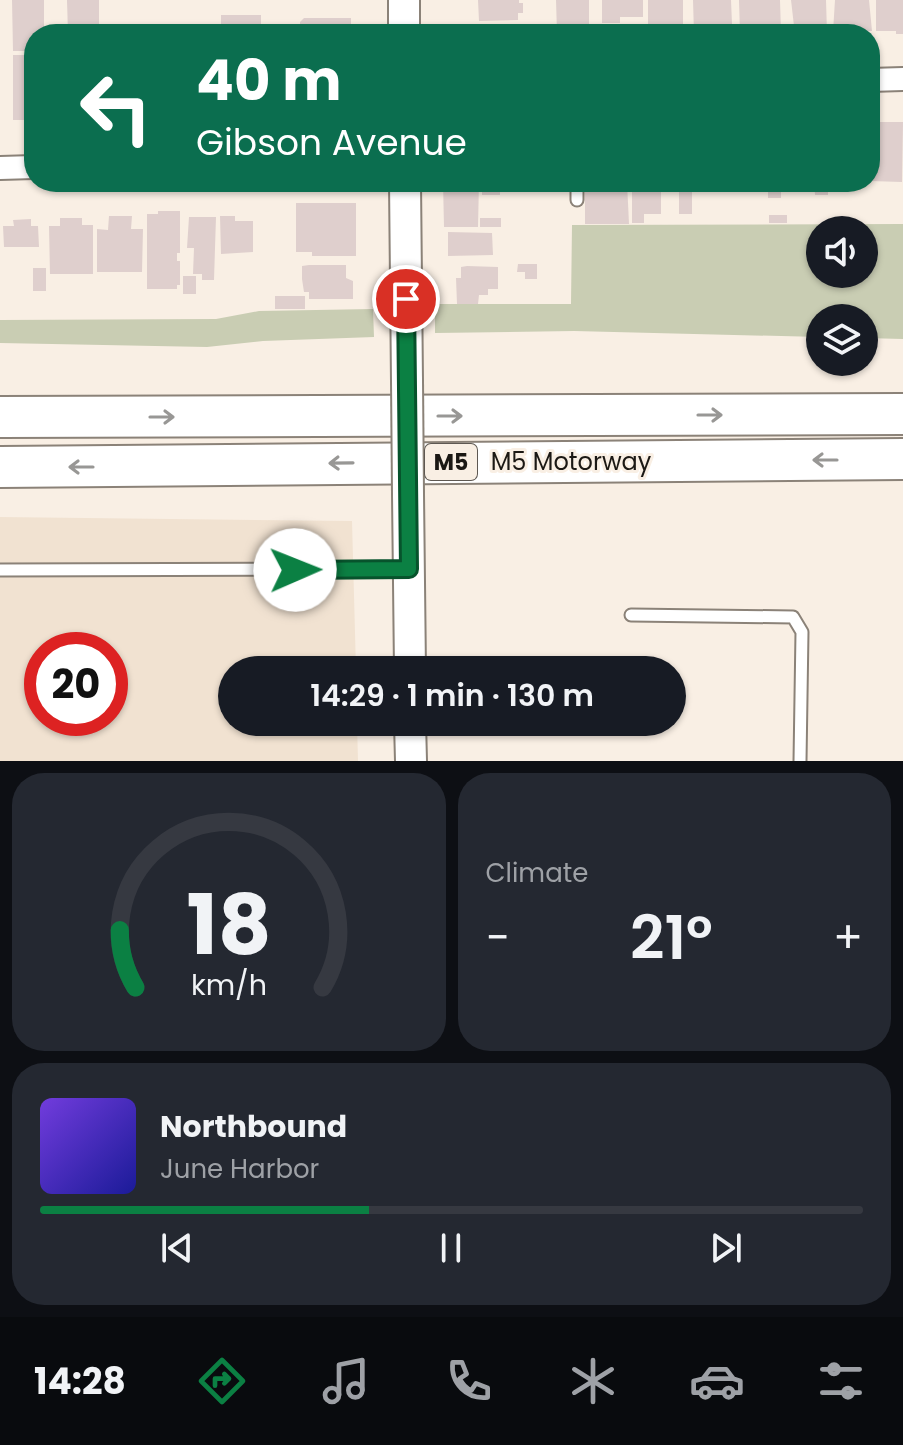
<!DOCTYPE html>
<meta charset="utf-8">
<style>
body{margin:0;font-family:Poppins,sans-serif;background:#242831;color:#f1f3f6;height:100vh;display:flex;flex-direction:column;font-size:30px;white-space:nowrap}
*{box-sizing:border-box;margin:0}
p{font-size:26px;color:#9ea1a6}
.icon{flex:none;width:44px;height:44px;fill:none;stroke:currentColor;stroke-width:2;stroke-linecap:round;stroke-linejoin:round}
.map{position:relative;height:761px;overflow:hidden}
.panel{display:flex;flex-direction:column;gap:12px;padding:12px;background:#0d0f14;flex:1}
.panel>*{flex:none}
.guide{position:absolute;left:24px;top:24px;width:856px;height:168px;border-radius:32px;box-shadow:0 2px 6px #0004;background:#0b6e4f;color:#fff;overflow:hidden}
.fabs{position:absolute;left:806px;top:216px;display:grid;gap:16px}
.fabs a{display:grid;place-items:center;width:72px;height:72px;border-radius:50%;background:#171b24;box-shadow:0 2px 6px #0004;font-size:40px}
.speed{position:absolute;left:24px;top:632px;display:flex;gap:16px;font-size:40px;font-weight:700;text-align:center}
.speed>*{display:grid;place-content:center;width:104px;height:104px;border-radius:50%;background:#171b24;box-shadow:0 2px 6px #0004;line-height:1}
.speed .limit{border:12px solid #d22;background:#fff;color:#111}
.pin{position:absolute;display:grid;place-items:center;width:68px;height:68px;color:#fff;margin:-34px;border:4px solid #fff;border-radius:50%;box-shadow:0 2px 8px #0007}
.me{position:absolute;width:88px;margin:-44px;rotate:89deg;stroke-linejoin:round;filter:drop-shadow(0 0 6px #0008)}
.turn{display:flex;align-items:center;gap:28px;height:168px;padding:0 40px;font-size:36px}
.turn .icon{width:104px;height:104px;stroke-width:2.5}
.turn b{display:block;font-size:56px;line-height:68px}
.big{font-size:60px;font-weight:600;line-height:1.1}
.panel .widget{flex:1;display:flex;flex-direction:column;justify-content:center;gap:12px;min-width:0;padding:0 28px;border-radius:32px;background:#242831}
.panel .dial{align-items:center;gap:0}
.dial svg{height:208px;overflow:visible;fill:none;stroke:#363941;stroke-width:7;stroke-linecap:round;text-anchor:middle}
.dial text{fill:#f1f3f6;stroke:none}
.song{display:flex;align-items:center;gap:24px}
.cover{width:96px;height:96px;border-radius:12px;background:linear-gradient(135deg,hsl(260 70% 55%),hsl(240 70% 35%))}
.played{height:8px;border-radius:4px;background:linear-gradient(90deg,#0b8043 40%,#363941 40%)}
.keys{display:flex;justify-content:space-around;direction:ltr}
.heat{display:flex;justify-content:space-between;align-items:center;font-size:44px;direction:ltr}
.panel .tiles{flex:1;display:grid;gap:12px;grid-template-columns:1fr 1fr}
.widget:last-child{grid-column:span 2}
.trip{position:absolute;left:218px;top:656px;width:468px;height:80px;border-radius:40px;background:#171b24;box-shadow:0 2px 6px #0004;font-weight:600;line-height:80px;text-align:center}
.dock{display:flex;height:128px;justify-content:space-around;align-items:center;background:#090b0e;color:#9ea1a6}
.dock .icon{width:56px;height:56px}
.dock .on{color:#0b8043}
.dock b{font-size:36px;color:#f1f3f6}
.map>svg:first-child{display:block}
</style>
<div class="map">
<svg width="903" height="761" viewBox="0 0 903 761">
<rect width="100%" height="100%" fill="#f9efe4"/>
<path fill="#f1e2d1" fill-rule="evenodd" d="M0,517L352,521L356,670H232V722H357L358,761H0ZM42,650H110V718H42Z"/>
<g fill="#c9cdb3" fill-rule="evenodd">
<path d="M903,224V339L864,338V318H820V337L574,331L435,333V304H571L572,225ZM820,230H864V274H820Z"/>
<polygon points="373,309 374,337 263,341 207,347 0,343 0,320 216,319 259,311"/>
</g>
<g fill="#dfcfcd">
<polygon points="12,0 44,0 44,34 34,34 34,51 13,51"/>
<polygon points="67,0 99,0 99,34 68,34"/>
<polygon points="478,0 519,0 519,3 523,3 523,13 518,13 518,20 479,21"/>
<polygon points="556,0 589,0 589,24 580,24 580,34 557,33"/>
<polygon points="602,0 643,0 643,17 620,17 620,23 602,23"/>
<polygon points="648,0 683,0 683,28 665,28 665,32 648,32"/>
<polygon points="693,0 731,0 732,24 711,24 712,34 694,34"/>
<polygon points="739,0 780,0 781,33 740,33"/>
<polygon points="791,0 826,0 827,33 807,33 807,26 794,26"/>
<polygon points="835,0 869,0 872,31 833,32"/>
<polygon points="876,0 903,0 903,34 896,34 896,31 876,31"/>
<rect x="221" y="15" width="40" height="19"/>
<polygon points="304,18 351,18 351,34 303,34 300,31 300,22"/>
<rect x="13" y="55" width="21" height="65"/>
<polygon points="870,122 903,122 902,182 870,181"/>
<polygon points="443,182 479,182 478,227 444,227"/>
<polygon points="585,182 627,182 629,224 585,224"/>
<rect x="723" y="182" width="13" height="9"/>
<rect x="768" y="182" width="13" height="16"/>
<polygon points="814,182 828,182 828,195 815,195"/>
<polygon points="482,185 500,186 500,195 482,195"/>
<polygon points="642,185 648,185 648,191 661,191 661,214 644,214 644,223 632,223 632,191 642,191"/>
<rect x="679" y="188" width="13" height="26"/>
<polygon points="296,203 356,203 356,256 312,256 312,252 296,252"/>
<polygon points="158,211 180,211 180,253 177,253 177,261 180,261 180,285 177,285 177,289 147,289 147,214 158,214"/>
<rect x="769" y="215" width="18" height="8"/>
<polygon points="109,216 132,216 131,229 143,229 142,272 97,272 97,229 108,230"/>
<polygon points="220,216 235,216 235,221 253,221 253,252 221,254"/>
<polygon points="189,217 216,217 214,280 202,280 202,274 193,274 194,248 187,248"/>
<polygon points="60,218 82,218 82,225 93,225 93,274 50,274 49,226 60,226"/>
<rect x="480" y="218" width="21" height="9"/>
<polygon points="31,219 31,226 38,226 39,247 4,247 3,226 14,226 13,220"/>
<polygon points="448,232 492,233 493,255 448,256"/>
<polygon points="518,264 537,264 537,279 525,279 525,272 517,272"/>
<polygon points="309,265 346,265 346,278 353,281 353,299 309,299 309,292 304,292 302,279 302,266"/>
<polygon points="467,266 498,267 498,289 488,289 488,295 479,295 478,304 457,304 456,278 461,278 461,267"/>
<rect x="33" y="268" width="13" height="23"/>
<rect x="183" y="276" width="13" height="18"/>
<rect x="275" y="296" width="30" height="13"/>
</g>
<g fill="none" stroke-linecap="round" stroke-linejoin="round">
<defs>
<g id="lane">
<polyline points="577,182 577,200"/>
<polyline points="0,570 408,569"/>
<polyline points="631,615 793,617 802,632 800,761"/>
</g>
<g id="street">
<polyline points="870,80 903,79"/>
<polyline points="0,168 34,167"/>
</g>
<g id="secondary">
<polyline points="404,0 404,34"/>
<polyline points="405,182 407,381"/>
<polyline points="408,494 410,670"/>
<polyline points="410,722 411,761"/>
</g>
<g id="highway">
<polyline points="0,417 903,414"/>
<polyline points="0,467 903,459"/>
</g>
</defs>
<use href="#lane" stroke="#8b8278" stroke-width="15"/>
<use href="#street" stroke="#8b8278" stroke-width="26"/>
<use href="#secondary" stroke="#8b8278" stroke-width="34"/>
<use href="#highway" stroke="#8b8278" stroke-width="44"/>
<use href="#lane" stroke="#fff" stroke-width="11"/>
<use href="#street" stroke="#fff" stroke-width="22"/>
<use href="#secondary" stroke="#fff" stroke-width="30"/>
<use href="#highway" stroke="#fff" stroke-width="40"/>
<defs>
<polyline id="secondary-bridge" points="407,381 408,494"/>
</defs>
<use href="#secondary-bridge" stroke="#8b8278" stroke-width="34" stroke-linecap="butt"/>
<use href="#secondary-bridge" stroke="#fff" stroke-width="30"/>
</g>
<defs><path id="oneway-shaft" d="M-6 0H5M1.5-3L5.5 0L1.5 3" fill="none" stroke-width="1.6" stroke-linecap="round" stroke-linejoin="round" transform="scale(2)"/></defs>
<g stroke="#989795">
<use href="#oneway-shaft" transform="translate(710 415)"/>
<use href="#oneway-shaft" transform="translate(450 416)"/>
<use href="#oneway-shaft" transform="translate(162 417)"/>
<use href="#oneway-shaft" transform="translate(825 460) rotate(180)"/>
<use href="#oneway-shaft" transform="translate(341 463) rotate(179)"/>
<use href="#oneway-shaft" transform="translate(81 467) rotate(180)"/>
</g>
<g fill="none" stroke-linecap="round" stroke-linejoin="round">
<defs>
<polyline id="route" points="295,570 409,569 406,299"/>
</defs>
<use href="#route" stroke="#07532c" stroke-width="20"/>
<use href="#route" stroke="#0b8043" stroke-width="14"/>
</g>
<g text-anchor="middle" stroke-width="6" stroke-linejoin="round" paint-order="stroke">
<rect fill="#f9efe4" stroke="#5e5852" stroke-width="2" x="425" y="444" width="52" height="36" rx="6"/>
<g font-size="22" font-weight="bold" fill="#1b1814">
<text x="451" y="470">M5</text>
</g>
<g font-size="24" fill="#1b1814" stroke="#f9efe4">
<text x="571" y="470">M5 Motorway</text>
</g>
</g>
</svg>
<div class="fabs">
<a><svg class="icon" aria-label="sound" viewBox="0 0 24 24"><path d="M4 9h4l5-4v14l-5-4H4zM17 9q2 3 0 6"/></svg></a>
<a><svg class="icon" aria-label="layers" viewBox="0 0 24 24"><path d="M12 4l9 5-9 5-9-5zM3 14l9 5 9-5"/></svg></a>
</div>
<div class="speed"><div class="limit">20</div></div>
<div class="pin" style="left:406px;top:299px;background:#d93025"><svg class="icon" aria-label="arrive" viewBox="0 0 24 24"><path d="M6 21V4h12l-3 4 3 4H6"/></svg></div>
<svg class="me" style="left:295px;top:570px" viewBox="-20 -20 40 40"><circle r="19" fill="#fff"/><path d="M0-13L10 11 0 6-10 11z" fill="#0b8043"/></svg>
<div class="trip">14:29 · 1 min · 130 m</div>
<div class="guide">
<div class="turn"><svg class="icon" aria-label="left" viewBox="0 0 24 24"><path d="M17 20v-9H6M10 6l-5 5 5 5"/></svg><div><b>40 m</b>Gibson Avenue</div></div>
</div>
</div>
<section class="panel">
<div class="tiles">
<div class="widget dial"><svg viewBox="0 0 100 80">
<path d="M14 69A42 42 0 1 1 86 69"/>
<path d="M14 69A42 42 0 0 1 8 47" stroke="#0b8043"/>
<text x="50" y="56" font-size="32" font-weight="700">18</text>
<text x="50" y="72" font-size="11">km/h</text>
</svg></div>
<div class="widget"><p>Climate</p>
<div class="heat"><a>−</a><b class="big">21°</b><a>+</a></div>
</div>
<div class="widget">
<div class="song"><i class="cover"></i><div><b>Northbound</b><p>June Harbor</p></div></div>
<div class="played"></div>
<div class="keys"><svg class="icon" aria-label="previous" viewBox="0 0 24 24"><path d="M18 5L8 12l10 7zM5 5v14"/></svg><svg class="icon" aria-label="pause" viewBox="0 0 24 24"><path d="M8 5v14M16 5v14"/></svg><svg class="icon" aria-label="next" viewBox="0 0 24 24"><path d="M6 5l10 7-10 7zM19 5v14"/></svg></div>
</div>
</div>
</section>
<nav class="dock">
<b>14:28</b>
<svg class="icon on" aria-label="directions" viewBox="0 0 24 24"><path d="M12 3l9 9-9 9-9-9zM9 14v-3h6M13 9l2 2-2 2"/></svg>
<svg class="icon" aria-label="music" viewBox="0 0 24 24"><path d="M9 18V5l10-2v13"/><circle cx="6" cy="18" r="3"/><circle cx="16" cy="16" r="3"/></svg>
<svg class="icon" aria-label="phone" viewBox="0 0 24 24"><path d="M5 4h4l2 5-3 2q2 4 5 5l2-3 5 2v4C11 20 4 13 5 4z"/></svg>
<svg class="icon" aria-label="climate" viewBox="0 0 24 24"><path d="M12 3v18M4 7l16 10M4 17L20 7"/></svg>
<svg class="icon" aria-label="car" viewBox="0 0 24 24"><path d="M5 17H2v-5l4-1 3-4h7l3 4 3 1v5h-3M9 17h6M6 11h13"/><circle cx="7" cy="17" r="2"/><circle cx="17" cy="17" r="2"/></svg>
<svg class="icon" aria-label="filters" viewBox="0 0 24 24"><path d="M4 7h16M4 17h16"/><circle cx="9" cy="7" r="2"/><circle cx="15" cy="17" r="2"/></svg>
</nav>
